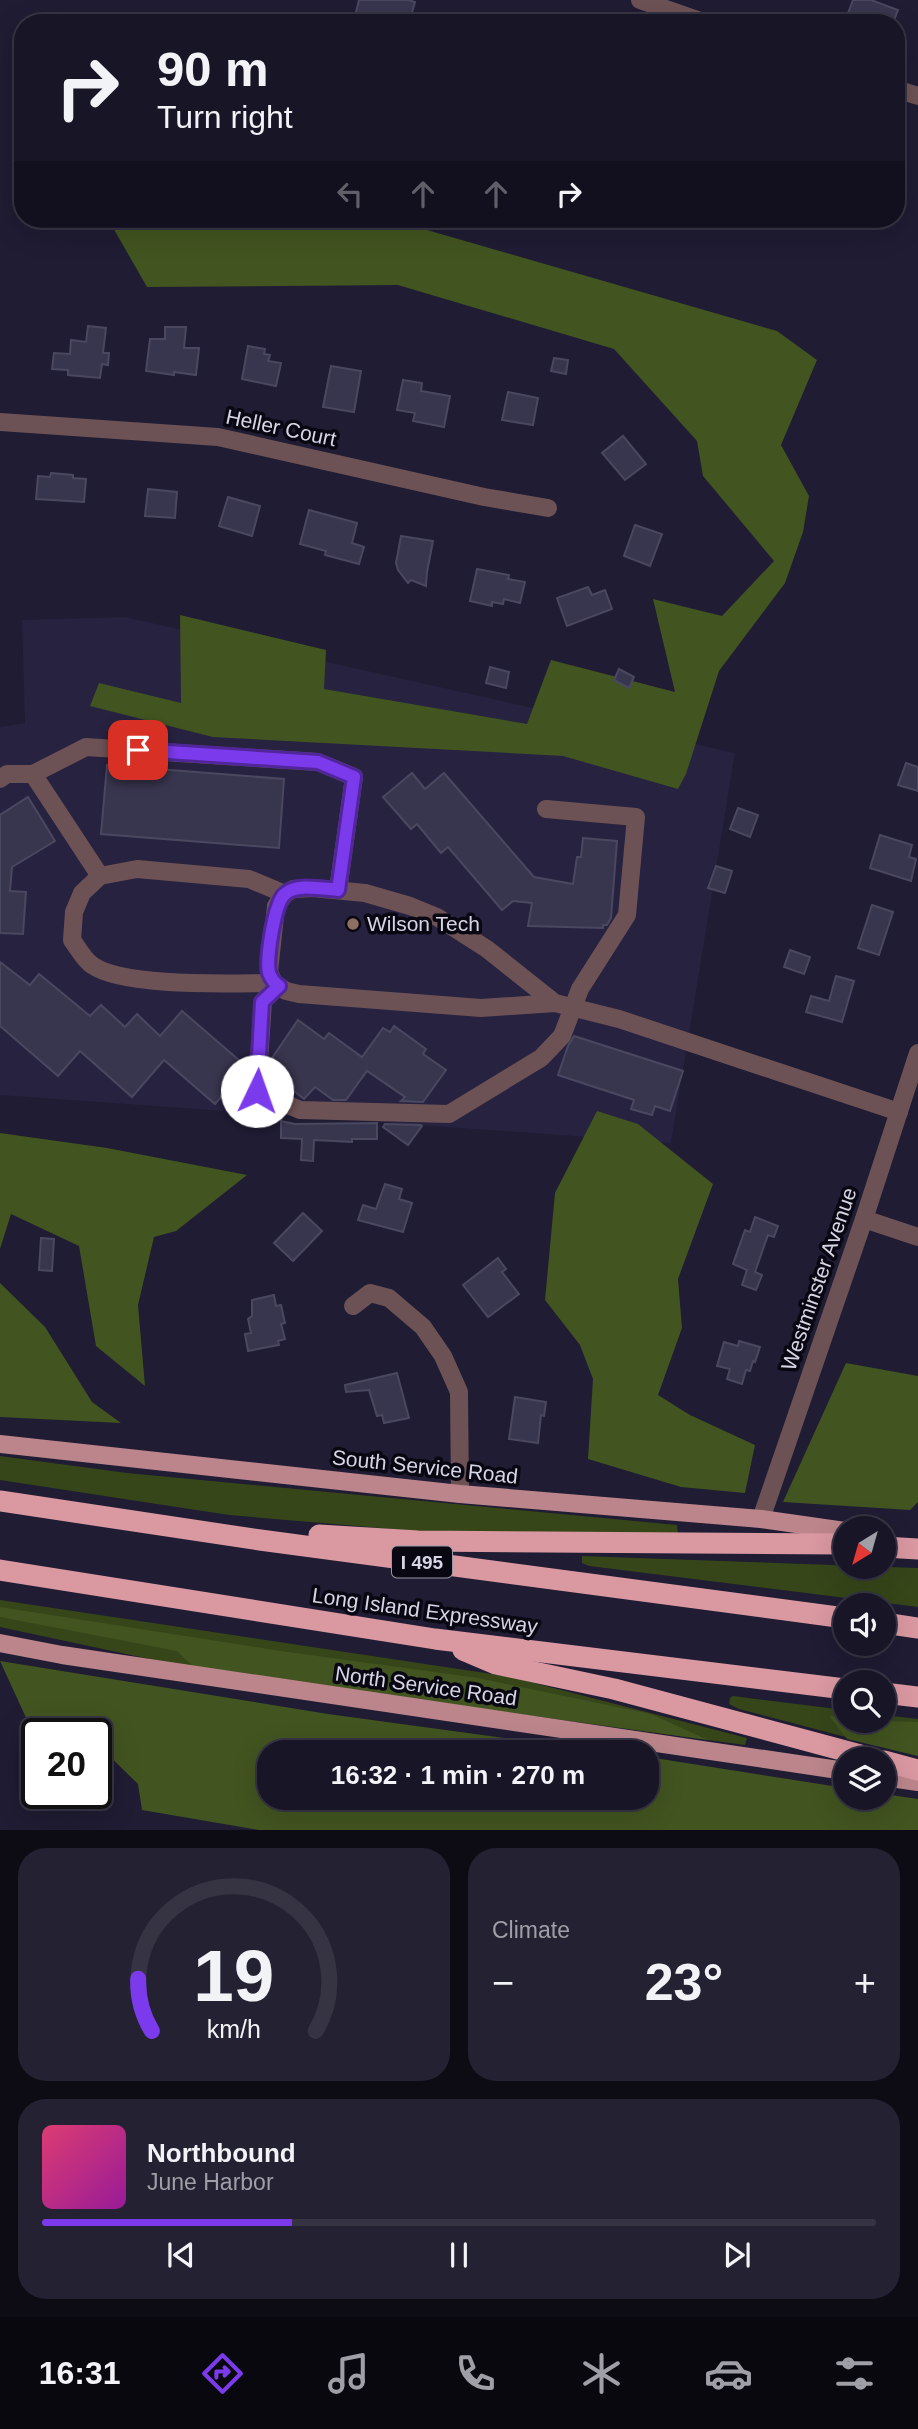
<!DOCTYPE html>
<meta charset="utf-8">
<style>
body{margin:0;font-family:Helvetica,sans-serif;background:#242232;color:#f1f3f6;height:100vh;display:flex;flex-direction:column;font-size:26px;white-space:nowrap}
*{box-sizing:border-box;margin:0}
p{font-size:23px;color:#9e9fa7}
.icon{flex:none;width:38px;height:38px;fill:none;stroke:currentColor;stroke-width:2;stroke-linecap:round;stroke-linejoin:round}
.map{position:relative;height:1830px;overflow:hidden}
.side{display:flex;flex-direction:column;gap:18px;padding:18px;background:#0d0c15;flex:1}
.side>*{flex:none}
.guide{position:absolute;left:14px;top:14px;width:891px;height:214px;border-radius:28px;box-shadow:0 7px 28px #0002,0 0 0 2px #363443;background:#171526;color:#f1f3f6;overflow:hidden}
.needle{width:46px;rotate:217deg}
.fabs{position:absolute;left:833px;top:1516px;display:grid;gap:14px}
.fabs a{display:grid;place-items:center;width:63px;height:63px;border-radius:50%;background:#171526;box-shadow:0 7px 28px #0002,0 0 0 2px #363443;font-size:35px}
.speed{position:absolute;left:21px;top:1718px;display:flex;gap:14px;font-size:35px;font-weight:700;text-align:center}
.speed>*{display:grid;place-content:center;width:91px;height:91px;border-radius:50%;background:#171526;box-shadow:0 7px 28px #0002,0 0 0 2px #363443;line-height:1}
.speed .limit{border:4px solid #111;border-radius:10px;background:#fff;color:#111}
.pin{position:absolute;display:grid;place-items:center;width:60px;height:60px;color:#fff;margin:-30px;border-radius:14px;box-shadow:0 4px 10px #0006}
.me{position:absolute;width:77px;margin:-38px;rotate:3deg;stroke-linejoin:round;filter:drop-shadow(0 0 5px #0008)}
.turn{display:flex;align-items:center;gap:24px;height:147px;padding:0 28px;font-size:32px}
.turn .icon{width:91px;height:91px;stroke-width:2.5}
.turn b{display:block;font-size:49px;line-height:60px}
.lanes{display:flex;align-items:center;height:66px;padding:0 28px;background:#0003;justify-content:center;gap:35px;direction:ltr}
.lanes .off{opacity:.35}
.big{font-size:52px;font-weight:800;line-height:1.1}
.side .tile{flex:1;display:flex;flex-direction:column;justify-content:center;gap:10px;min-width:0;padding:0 24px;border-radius:28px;background:#242232}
.side .dial{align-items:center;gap:0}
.dial svg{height:182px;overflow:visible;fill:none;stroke:#363443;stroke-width:7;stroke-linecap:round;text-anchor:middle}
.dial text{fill:#f1f3f6;stroke:none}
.song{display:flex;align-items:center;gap:21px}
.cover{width:84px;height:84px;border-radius:10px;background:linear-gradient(135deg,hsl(340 70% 55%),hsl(300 70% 35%))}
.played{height:7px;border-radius:4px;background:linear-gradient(90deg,#7c3aed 30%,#363443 30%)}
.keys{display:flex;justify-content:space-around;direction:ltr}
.heat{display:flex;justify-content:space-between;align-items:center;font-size:38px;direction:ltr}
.side .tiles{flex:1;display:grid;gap:18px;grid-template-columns:1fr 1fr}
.tile:last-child{grid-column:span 2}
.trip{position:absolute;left:257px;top:1740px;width:402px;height:70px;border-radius:28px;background:#171526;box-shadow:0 7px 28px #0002,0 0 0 2px #363443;font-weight:800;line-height:70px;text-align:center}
.menu{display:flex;height:112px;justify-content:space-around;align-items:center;background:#09080f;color:#9e9fa7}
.menu .icon{width:49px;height:49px}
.menu .selected{color:#7c3aed}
.menu b{font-size:32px;color:#f1f3f6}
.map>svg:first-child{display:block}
</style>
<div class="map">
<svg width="918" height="1831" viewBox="0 0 918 1831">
<rect width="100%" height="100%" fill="#1f1c33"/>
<polygon fill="#272240" points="125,617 735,753 671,1143 0,1095 0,727 25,723 22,620"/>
<g fill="#364619">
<polygon points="0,1456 127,1473 677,1525 678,1534 415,1531 229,1515 0,1480"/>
<polygon points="582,1556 918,1568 918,1607 589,1566 582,1563"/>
<polygon points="0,1600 511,1677 747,1738 745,1745 708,1740 201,1670 0,1627"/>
<polygon points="733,1696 845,1710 845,1720 884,1720 884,1715 918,1719 918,1756 739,1709 729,1704 730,1698"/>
</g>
<g fill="#425420">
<polygon points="108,219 389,219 777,331 817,360 781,445 809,496 803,532 785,583 719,671 686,774 678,789 563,756 213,737 90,706 99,683 181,703 180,615 326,650 324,689 527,724 551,660 675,692 653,599 722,616 774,561 703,476 697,441 614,349 398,285 147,287"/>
<polygon points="597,1111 638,1124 713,1184 678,1279 682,1328 658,1395 690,1415 755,1445 745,1493 681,1487 588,1459 593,1379 580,1345 545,1300 555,1193"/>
<polygon points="0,1133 107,1148 247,1175 176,1231 154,1237 138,1305 145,1386 96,1346 79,1246 11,1214 0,1249"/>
<polygon points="0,1283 45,1327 92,1402 121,1423 0,1417"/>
<polygon points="846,1363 918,1376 918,1502 910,1510 783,1502"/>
<polygon points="0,1607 281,1651 478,1678 651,1714 708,1740 196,1669 177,1651 0,1617"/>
<polygon points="0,1661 328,1714 608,1752 270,1752 270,1797 648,1797 648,1757 845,1788 845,1797 884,1797 884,1794 918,1799 918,1830 264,1831 142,1810 138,1784 96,1743 96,1734 68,1734 28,1722"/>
<polygon points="829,1716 845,1717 845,1720 918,1722 918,1756 847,1739"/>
</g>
<g fill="#38354e" stroke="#4a4861" stroke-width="2">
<polygon points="359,0 408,0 415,2 409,23 380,23 355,16"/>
<polygon points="853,0 871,0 898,10 893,23 857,23 858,20 847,16"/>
<polygon points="88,326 106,328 103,353 109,353 108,365 102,364 100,378 68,375 68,370 52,369 54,353 70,354 71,340 86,342"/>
<polygon points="165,327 186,327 184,348 199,348 196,375 174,372 174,375 146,371 150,339 165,339"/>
<polygon points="248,346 265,349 264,354 270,355 268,361 281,363 276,386 242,379"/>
<polygon points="554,358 568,360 566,374 551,371"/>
<polygon points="331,366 361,371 354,412 323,407"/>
<polygon points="403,380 422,383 421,391 450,396 444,427 413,421 415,413 397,410"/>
<polygon points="508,392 538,398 533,425 502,420"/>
<polygon points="623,436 646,464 625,480 602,453"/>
<polygon points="51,473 73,475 73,478 86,479 84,502 36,499 38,476 50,477"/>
<polygon points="148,489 177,492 175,518 145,516"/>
<polygon points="228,497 260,506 252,536 219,526"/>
<polygon points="309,510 357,523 352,543 364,547 359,564 325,555 326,551 300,544"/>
<polygon points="635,525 662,534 650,566 624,556"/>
<polygon points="401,536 433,541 427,572 426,586 411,580 408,583 398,570 396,563"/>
<polygon points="477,569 509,575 508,579 525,582 520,603 504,599 503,604 492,602 492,606 470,601"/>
<polygon points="588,587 592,595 605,590 612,609 567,626 557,598"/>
<polygon points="490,667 509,672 506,688 486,683"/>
<polygon points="619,669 634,677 629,688 614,680"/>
<polygon points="906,763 918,767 918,791 898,785"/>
<polygon points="107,765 284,779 279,848 101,834"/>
<polygon points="412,773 425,789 444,773 534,877 573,884 577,857 581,857 583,838 617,841 611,918 607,925 603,925 603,928 528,926 532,903 513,901 502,910 448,847 441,853 417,824 411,829 383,797"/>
<polygon points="28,797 55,841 12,867 10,891 26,892 23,934 0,933 0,815"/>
<polygon points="738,808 758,815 750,837 730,829"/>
<polygon points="880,835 912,845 909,857 916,859 911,881 870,868"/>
<polygon points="716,866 732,871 725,893 708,888"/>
<polygon points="872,905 893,912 879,955 858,948"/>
<polygon points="790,950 810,957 804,974 784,967"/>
<polygon points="0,962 30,985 39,974 90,1016 101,1005 125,1027 137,1014 160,1036 182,1011 247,1067 215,1104 164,1060 132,1097 80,1051 58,1076 0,1026"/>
<polygon points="836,976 854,981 842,1022 806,1012 811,996 829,1001"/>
<polygon points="298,1020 324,1039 329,1033 362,1057 383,1028 390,1032 394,1026 426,1049 423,1054 446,1070 423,1102 401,1101 405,1097 367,1071 346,1100 333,1100 315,1087 304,1099 270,1072 276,1061 272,1058"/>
<polygon points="574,1036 683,1071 670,1111 655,1106 652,1115 631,1109 634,1100 558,1075 568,1046"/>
<polygon points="281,1121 295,1124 377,1123 377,1139 352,1139 352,1142 314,1140 313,1161 301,1160 302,1139 281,1138"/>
<polygon points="385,1124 421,1125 422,1126 408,1145 383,1127"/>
<polygon points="385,1184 402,1189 399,1199 412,1203 403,1232 358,1220 363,1205 376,1209"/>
<polygon points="303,1213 322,1231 293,1261 274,1243"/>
<polygon points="755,1217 778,1226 774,1237 768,1235 755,1272 762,1275 756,1290 742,1285 747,1270 733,1264 745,1230 750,1232"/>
<polygon points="41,1238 54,1239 52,1271 39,1270"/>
<polygon points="498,1258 506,1269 502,1272 519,1294 488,1317 463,1285"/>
<polygon points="274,1295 276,1306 281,1305 285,1323 281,1324 285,1339 278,1341 279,1345 248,1351 245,1334 251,1333 248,1319 252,1316 252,1300"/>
<polygon points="739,1341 760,1347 755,1362 753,1361 750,1371 746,1370 742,1384 727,1379 730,1369 717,1366 724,1342 738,1346"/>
<polygon points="397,1373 409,1418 384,1423 382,1415 377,1416 369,1390 346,1392 345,1385"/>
<polygon points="515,1397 546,1402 544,1416 541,1415 538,1443 509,1439"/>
</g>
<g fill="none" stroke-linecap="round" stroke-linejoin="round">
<g stroke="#6d5255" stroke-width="18">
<polyline points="640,0 706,23"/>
<polyline points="896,89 918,96"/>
<polyline points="0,422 218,437 484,497 548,508"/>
<polyline points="33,774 86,747 318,762 354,777 338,890"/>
<polyline points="0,779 7,774 33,774 100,876"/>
<path d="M274,983C233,983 124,988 92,965C84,960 78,948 72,940L74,912L82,893L100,876L137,869L249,879L285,894"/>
<polyline points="279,986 263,1001 257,1091 300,1110 449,1114 541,1058 562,1036 580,989 627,915 636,817 546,809"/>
<polyline points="555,1003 481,1008 299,994 286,991 274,983 269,972 276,906 285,894 293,889 313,888 365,893 410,906 437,917 487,949 555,1003 619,1019 899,1112"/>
<polyline points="864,1219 918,1237"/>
<polyline points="353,1306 370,1293 389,1298 423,1327 443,1356 459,1392 460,1494"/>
<polyline points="761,1519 864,1219 918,1053"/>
</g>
<g stroke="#bb858b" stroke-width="18">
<polyline points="0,1444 460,1494 761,1519 845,1531"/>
<polyline points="0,1643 62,1655 845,1771"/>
<polyline points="884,1777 918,1782"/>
</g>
<g stroke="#da98a1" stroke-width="21">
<polyline points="0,1501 260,1540 845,1618"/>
<polyline points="319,1535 418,1541 845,1544"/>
<polyline points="884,1547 918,1549"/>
<polyline points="0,1570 435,1639 845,1689"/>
<polyline points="884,1623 918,1628"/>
<polyline points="463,1650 496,1664 614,1689 875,1759"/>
<polyline points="884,1693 918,1697"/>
<polyline points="884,1761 918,1770"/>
</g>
</g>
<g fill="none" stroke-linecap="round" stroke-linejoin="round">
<defs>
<path id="route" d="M138,750L318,762L354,777L338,890C324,889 296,883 285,894C274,903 266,960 269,973C271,978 274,983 279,986L262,1002L257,1091"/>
</defs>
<use href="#route" stroke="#51269a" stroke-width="18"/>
<use href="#route" stroke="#7c3aed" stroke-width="12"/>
</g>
<circle fill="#8d6e63" stroke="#090812" stroke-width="2.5" cx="353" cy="924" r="7"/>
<g text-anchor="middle" stroke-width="7" stroke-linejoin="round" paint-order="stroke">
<rect fill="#090812" stroke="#9898a6" stroke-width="2" x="392" y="1546.5" width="60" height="31" rx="5"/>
<g font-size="19" font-weight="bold" fill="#d6d5e5">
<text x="422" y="1569">I 495</text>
</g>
<g font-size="21" fill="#d6d5e5" stroke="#090812">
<text transform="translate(281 428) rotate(12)" y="7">Heller Court</text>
<text transform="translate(819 1279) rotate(-71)" y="7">Westminster Avenue</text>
<text transform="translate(425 1467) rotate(6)" y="7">South Service Road</text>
<text transform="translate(425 1611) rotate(8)" y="7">Long Island Expressway</text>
<text transform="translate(426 1686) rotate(8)" y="7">North Service Road</text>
</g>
<g font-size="21" fill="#d6d5e5" stroke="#090812" text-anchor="start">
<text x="367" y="931">Wilson Tech</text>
</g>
</g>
</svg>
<div class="fabs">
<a><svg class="needle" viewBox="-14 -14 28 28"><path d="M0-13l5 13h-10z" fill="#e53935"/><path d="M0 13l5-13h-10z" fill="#9e9fa7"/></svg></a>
<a><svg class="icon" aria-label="sound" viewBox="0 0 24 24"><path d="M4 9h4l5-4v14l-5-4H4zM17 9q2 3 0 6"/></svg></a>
<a><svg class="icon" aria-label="search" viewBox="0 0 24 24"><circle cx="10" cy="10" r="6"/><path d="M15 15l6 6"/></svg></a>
<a><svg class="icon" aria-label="layers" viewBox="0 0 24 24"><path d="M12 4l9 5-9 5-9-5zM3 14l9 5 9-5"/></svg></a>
</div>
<div class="speed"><div class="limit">20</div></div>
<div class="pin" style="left:138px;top:750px;background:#d93025"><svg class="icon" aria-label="arrive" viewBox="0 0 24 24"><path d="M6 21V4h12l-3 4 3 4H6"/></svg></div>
<svg class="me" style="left:257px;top:1091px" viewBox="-20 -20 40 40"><circle r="19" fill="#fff"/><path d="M0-13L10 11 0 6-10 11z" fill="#7c3aed"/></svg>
<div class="trip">16:32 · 1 min · 270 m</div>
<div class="guide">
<div class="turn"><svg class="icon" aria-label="right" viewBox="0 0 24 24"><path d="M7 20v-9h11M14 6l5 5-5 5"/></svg><div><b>90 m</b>Turn right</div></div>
<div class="lanes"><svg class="icon off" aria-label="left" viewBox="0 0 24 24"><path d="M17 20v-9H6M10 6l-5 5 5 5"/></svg><svg class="icon off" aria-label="ahead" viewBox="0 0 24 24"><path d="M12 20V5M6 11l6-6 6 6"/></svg><svg class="icon off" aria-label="ahead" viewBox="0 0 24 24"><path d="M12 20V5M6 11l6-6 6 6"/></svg><svg class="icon" aria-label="right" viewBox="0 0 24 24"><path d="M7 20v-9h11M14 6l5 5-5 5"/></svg></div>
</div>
</div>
<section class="side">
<div class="tiles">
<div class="tile dial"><svg viewBox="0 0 100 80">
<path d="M14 69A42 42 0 1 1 86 69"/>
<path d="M14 69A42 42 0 0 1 8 46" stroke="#7c3aed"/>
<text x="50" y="56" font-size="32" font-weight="700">19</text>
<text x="50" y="72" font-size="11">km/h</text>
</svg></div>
<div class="tile"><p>Climate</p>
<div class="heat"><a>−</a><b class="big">23°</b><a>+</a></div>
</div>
<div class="tile">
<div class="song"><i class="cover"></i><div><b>Northbound</b><p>June Harbor</p></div></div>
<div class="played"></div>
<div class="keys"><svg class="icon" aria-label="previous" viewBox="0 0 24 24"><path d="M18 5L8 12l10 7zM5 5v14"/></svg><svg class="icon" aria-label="pause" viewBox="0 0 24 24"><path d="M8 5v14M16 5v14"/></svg><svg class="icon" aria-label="next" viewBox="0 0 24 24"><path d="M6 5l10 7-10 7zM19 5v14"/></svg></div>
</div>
</div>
</section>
<nav class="menu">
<b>16:31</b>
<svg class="icon selected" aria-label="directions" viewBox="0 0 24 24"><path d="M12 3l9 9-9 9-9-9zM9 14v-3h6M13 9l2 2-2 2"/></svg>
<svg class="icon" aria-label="music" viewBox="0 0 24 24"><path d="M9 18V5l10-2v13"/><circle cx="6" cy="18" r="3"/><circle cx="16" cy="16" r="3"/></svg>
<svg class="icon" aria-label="phone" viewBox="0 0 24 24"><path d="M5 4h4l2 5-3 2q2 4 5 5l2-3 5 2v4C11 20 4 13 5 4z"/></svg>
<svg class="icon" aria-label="climate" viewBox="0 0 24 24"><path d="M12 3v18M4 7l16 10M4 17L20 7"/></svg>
<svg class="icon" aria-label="car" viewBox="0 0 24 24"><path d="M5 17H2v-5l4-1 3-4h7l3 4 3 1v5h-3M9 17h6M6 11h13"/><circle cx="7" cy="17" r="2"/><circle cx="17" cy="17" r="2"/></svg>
<svg class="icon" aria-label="filters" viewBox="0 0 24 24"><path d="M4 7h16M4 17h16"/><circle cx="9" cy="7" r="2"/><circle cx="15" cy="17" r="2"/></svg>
</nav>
